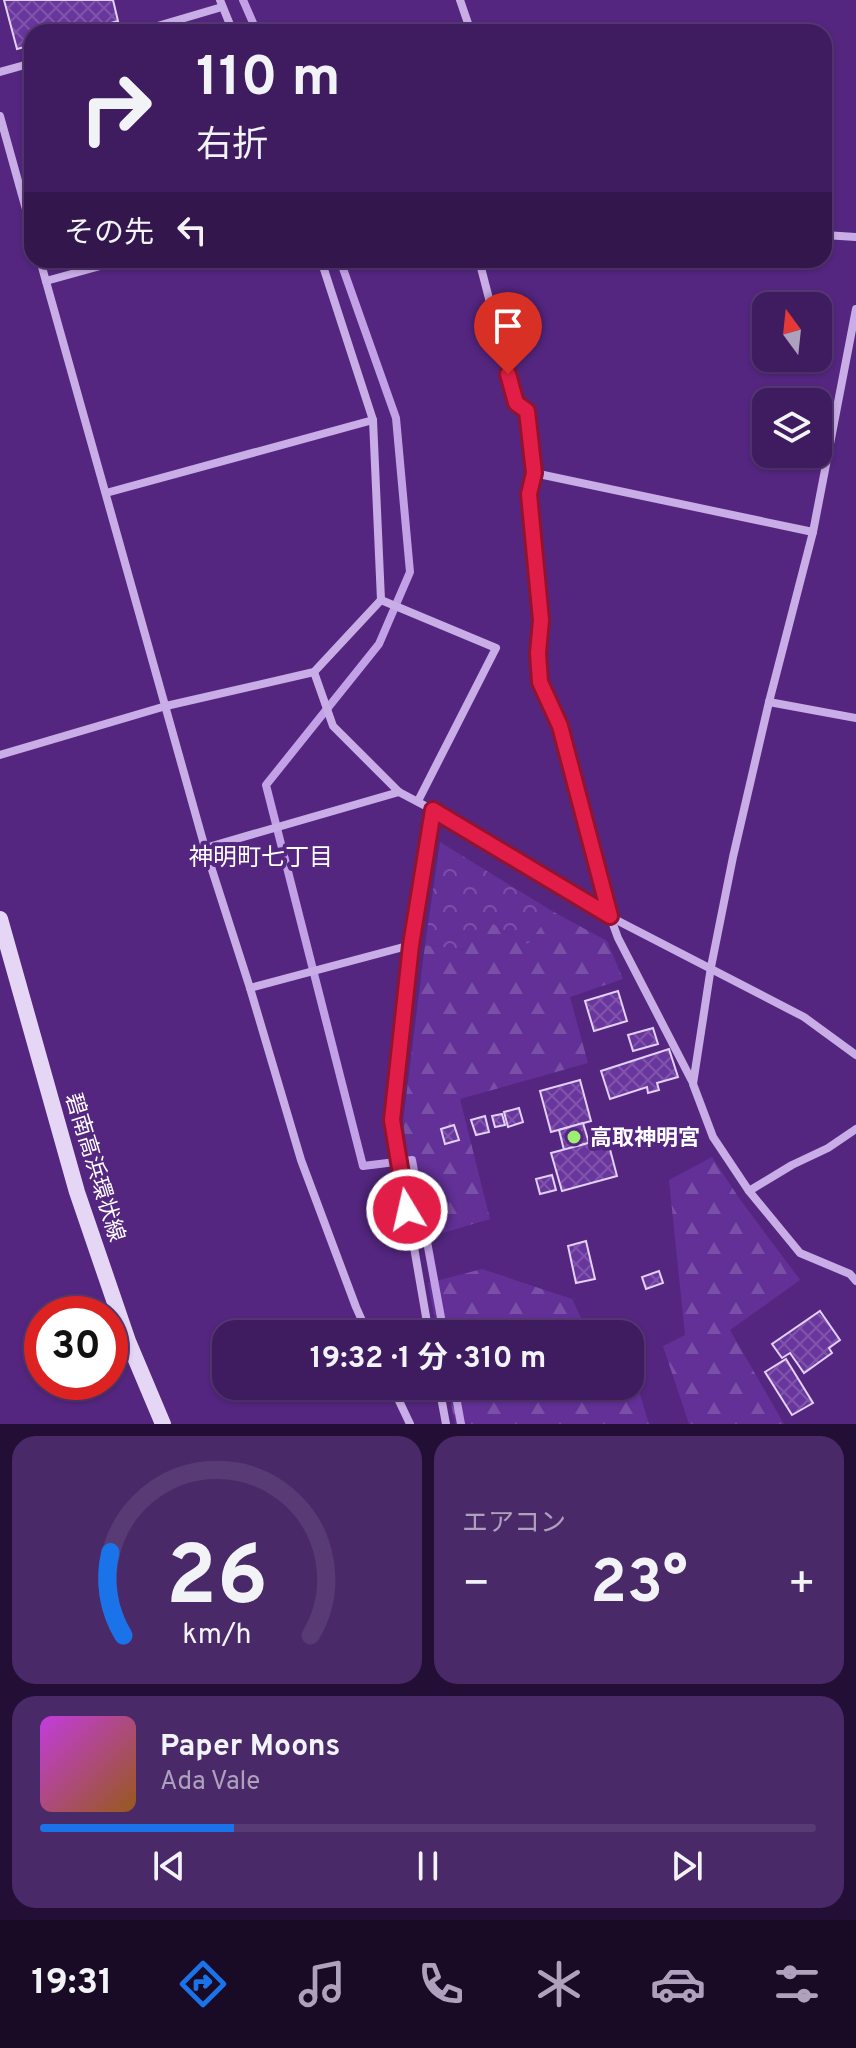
<!DOCTYPE html>
<html lang="ja">
<meta charset="utf-8">
<style>
body{margin:0;font-family:Overpass,"Noto Sans JP",sans-serif;background:#4a2969;color:#f1f3f6;height:100vh;display:flex;flex-direction:column;font-size:30px;white-space:nowrap}
*{box-sizing:border-box;margin:0}
p{font-size:26px;color:#ada1bd}
.icon{flex:none;width:44px;height:44px;fill:none;stroke:currentColor;stroke-width:2;stroke-linecap:round;stroke-linejoin:round}
.map{position:relative;height:1424px;overflow:hidden}
.sheet{display:flex;flex-direction:column;gap:12px;padding:12px;background:#230f35;flex:1}
.sheet>*{flex:none}
.banner{position:absolute;left:24px;top:24px;width:808px;height:244px;border-radius:24px;box-shadow:0 2px 6px #0004,0 0 0 2px #583a75;background:#3f1c60;color:#f1f3f6;overflow:hidden}
.needle{width:52px;rotate:345deg}
.fabs{position:absolute;left:752px;top:292px;display:grid;gap:16px}
.fabs a{display:grid;place-items:center;width:80px;height:80px;border-radius:16px;background:#3f1c60;box-shadow:0 2px 6px #0004,0 0 0 2px #583a75;font-size:40px}
.speed{position:absolute;left:24px;top:1296px;display:flex;gap:16px;font-size:40px;font-weight:700;text-align:center}
.speed>*{display:grid;place-content:center;width:104px;height:104px;border-radius:50%;background:#3f1c60;box-shadow:0 2px 6px #0004,0 0 0 2px #583a75;line-height:1}
.speed .limit{border:12px solid #d22;background:#fff;color:#111}
.pin{position:absolute;display:grid;place-items:center;width:68px;height:68px;color:#fff;margin:-82px -34px;border-radius:50% 50% 50% 0;rotate:-45deg;box-shadow:0 0 8px #0007}
.pin .icon{rotate:45deg}
.me{position:absolute;width:88px;margin:-44px;rotate:351deg;stroke-linejoin:round;filter:drop-shadow(0 0 6px #0008)}
.turn{display:flex;align-items:center;gap:28px;height:168px;padding:0 40px;font-size:36px}
.turn .icon{width:104px;height:104px;stroke-width:2.5}
.turn b{display:block;font-size:56px;line-height:68px}
.then{display:flex;align-items:center;height:76px;padding:0 40px;background:#0003;gap:16px;font-size:30px}
.big{font-size:60px;font-weight:700;line-height:1.1}
.sheet .widget{flex:1;display:flex;flex-direction:column;justify-content:center;gap:12px;min-width:0;padding:0 28px;border-radius:24px;background:#4a2969}
.sheet .dial{align-items:center;gap:0}
.dial svg{height:208px;overflow:visible;fill:none;stroke:#583a75;stroke-width:7;stroke-linecap:round;text-anchor:middle}
.dial text{fill:#f1f3f6;stroke:none}
.song{display:flex;align-items:center;gap:24px}
.cover{width:96px;height:96px;border-radius:12px;background:linear-gradient(135deg,hsl(290 70% 55%),hsl(30 70% 35%))}
.played{height:8px;border-radius:4px;background:linear-gradient(90deg,#1a73e8 25%,#583a75 25%)}
.keys{display:flex;justify-content:space-around;direction:ltr}
.heat{display:flex;justify-content:space-between;align-items:center;font-size:44px;direction:ltr}
.sheet .tiles{flex:1;display:grid;gap:12px;grid-template-columns:1fr 1fr}
.widget:last-child{grid-column:span 2}
.trip{position:absolute;left:212px;top:1320px;width:432px;height:80px;border-radius:24px;background:#3f1c60;box-shadow:0 2px 6px #0004,0 0 0 2px #583a75;font-weight:700;line-height:80px;text-align:center}
.tabs{display:flex;height:128px;justify-content:space-around;align-items:center;background:#190b26;color:#ada1bd}
.tabs .icon{width:56px;height:56px}
.tabs .current{color:#1a73e8}
.tabs b{font-size:36px;color:#f1f3f6}
.map>svg:first-child{display:block}
</style>
<div class="map">
<svg width="856" height="1424" viewBox="0 0 856 1424">
<defs>
<pattern id="forest-firs" width="22" height="20" patternUnits="userSpaceOnUse" patternTransform="scale(2)"><rect width="22" height="20" fill="#633098"/><path d="M5 1l3.5 6h-7zM16 11l3.5 6h-7z" fill="#7a4fa7"/></pattern>
<pattern id="park-crowns" width="20" height="18" patternUnits="userSpaceOnUse" patternTransform="scale(2)"><rect width="20" height="18" fill="#633098"/><path d="M2 6a3 3 0 1 1 6 0M12 15a3 3 0 1 1 6 0" fill="none" stroke="#7a4fa7"/></pattern>
<pattern id="building-cross-hatch" width="8" height="8" patternUnits="userSpaceOnUse" patternTransform="scale(2)"><rect width="8" height="8" fill="#69369d"/><path d="M0 0l8 8M0 8l8-8" fill="none" stroke="#8054ac"/></pattern>
</defs>
<rect width="100%" height="100%" fill="#542680"/>
<g fill="url(#forest-firs)">
<polygon points="552,911 607,941 623,979 570,997 588,1063 460,1099 490,1219 419,1240 403,1122 425,945 464,950 482,917 528,944"/>
<polygon points="712,1157 739,1198 800,1280 730,1330 784,1424 689,1424 663,1346 685,1335 669,1180"/>
<polygon points="482,1269 572,1299 589,1334 438,1334 428,1283"/>
<polygon points="630,1361 649,1424 455,1424 448,1386 630,1386"/>
</g>
<polygon fill="url(#park-crowns)" points="440,842 552,911 528,944 483,918 465,950 425,945"/>
<g fill="none" stroke-linecap="round" stroke-linejoin="round">
<g stroke="#c3a1e7" stroke-width="8">
<polyline points="243,0 257,32"/>
<polyline points="340,260 396,418 410,572 379,644 266,785 363,1166 412,1160 444,1334"/>
<polyline points="454,1386 461,1424"/>
</g>
</g>
<g fill="url(#building-cross-hatch)" stroke="#e2d0f5" stroke-width="2">
<polygon points="4,0 113,0 118,21 79,32 32,32 32,45 17,49"/>
<polygon points="618,991 627,1021 594,1031 585,1001"/>
<polygon points="653,1028 658,1044 633,1051 628,1035"/>
<polygon points="669,1049 678,1077 657,1083 659,1090 648,1093 647,1087 610,1099 601,1071"/>
<polygon points="580,1080 591,1121 551,1132 540,1091"/>
<polygon points="519,1108 523,1122 508,1127 504,1112"/>
<polygon points="502,1114 505,1125 495,1127 492,1116"/>
<polygon points="485,1116 489,1132 476,1135 471,1120"/>
<polygon points="583,1123 589,1143 564,1150 559,1130"/>
<polygon points="454,1125 459,1140 445,1144 441,1129"/>
<polygon points="607,1138 617,1176 562,1191 551,1153"/>
<polygon points="552,1175 556,1190 540,1194 536,1179"/>
<polygon points="586,1241 595,1279 576,1283 568,1246"/>
<polygon points="659,1271 663,1283 646,1289 642,1277"/>
<polygon points="820,1311 840,1340 829,1348 832,1353 804,1373 790,1353 782,1358 772,1344"/>
<polygon points="786,1359 813,1403 792,1415 765,1372"/>
</g>
<g fill="none" stroke-linecap="round" stroke-linejoin="round">
<g stroke="#c9ade6" stroke-width="8">
<polyline points="220,0 233,32"/>
<polyline points="460,0 471,32"/>
<polyline points="137,32 222,7"/>
<polyline points="0,72 32,63"/>
<polyline points="0,116 32,231"/>
<polyline points="824,235 856,237"/>
<polyline points="40,260 205,848 250,988 301,1160 356,1307 368,1334"/>
<polyline points="479,260 516,403 527,411 534,473 529,494 541,620 538,653 540,682 560,726 610,916 618,938 693,1083"/>
<polyline points="46,281 122,260"/>
<polyline points="856,309 813,532 769,702 733,857 711,967 693,1084 713,1137 749,1191 800,1253 850,1274 856,1281"/>
<polyline points="534,473 813,532"/>
<polyline points="106,493 373,420"/>
<polyline points="381,600 496,648 418,801"/>
<polyline points="314,672 333,726 399,792 433,810 595,909 804,1017 856,1055"/>
<polyline points="769,702 856,718"/>
<polyline points="0,755 166,706 314,672 381,600 373,420 321,260"/>
<polyline points="205,848 399,792"/>
<polyline points="250,988 411,945"/>
<polyline points="749,1191 792,1165 828,1148 856,1129"/>
<polyline points="429,1334 392,1120 411,945 433,810"/>
<polyline points="392,1386 410,1424"/>
<polyline points="439,1386 446,1424"/>
</g>
<polyline stroke="#e6d6f6" stroke-width="16" points="0,919 77,1192 128,1341 163,1424"/>
</g>
<g fill="none" stroke-linecap="round" stroke-linejoin="round">
<defs>
<polyline id="route" points="407,1210 392,1120 411,945 433,810 610,916 560,726 540,682 538,653 541,620 529,494 534,473 527,411 516,403 508,374"/>
</defs>
<use href="#route" stroke="#92132f" stroke-width="20"/>
<use href="#route" stroke="#e11d48" stroke-width="14"/>
</g>
<circle fill="#9def72" stroke="#542680" stroke-width="3" cx="574" cy="1137" r="8"/>
<g text-anchor="middle" stroke-width="8" stroke-linejoin="round" paint-order="stroke">
<g font-size="22" font-weight="bold" fill="#fff" stroke="#542680" text-anchor="start">
<text x="590" y="1145">高取神明宮</text>
</g>
<g font-size="22" fill="#fff" stroke="#542680">
<text transform="translate(96 1167) rotate(73)" y="8">碧南高浜環状線</text>
</g>
<g font-size="24" fill="#fff" stroke="#542680">
<text x="261" y="865">神明町七丁目</text>
</g>
</g>
</svg>
<div class="fabs">
<a><svg class="needle" viewBox="-14 -14 28 28"><path d="M0-13l5 13h-10z" fill="#e53935"/><path d="M0 13l5-13h-10z" fill="#ada1bd"/></svg></a>
<a><svg class="icon" aria-label="layers" viewBox="0 0 24 24"><path d="M12 4l9 5-9 5-9-5zM3 14l9 5 9-5"/></svg></a>
</div>
<div class="speed"><div class="limit">30</div></div>
<div class="pin" style="left:508px;top:374px;background:#d93025"><svg class="icon" aria-label="arrive" viewBox="0 0 24 24"><path d="M6 21V4h12l-3 4 3 4H6"/></svg></div>
<svg class="me" style="left:407px;top:1210px" viewBox="-20 -20 40 40"><circle r="17" fill="#e11d48" stroke="#fff" stroke-width="3"/><path d="M0-11L8 9 0 5-8 9z" fill="#fff"/></svg>
<div class="trip">19:32 · 1 分 · 310 m</div>
<div class="banner">
<div class="turn"><svg class="icon" aria-label="right" viewBox="0 0 24 24"><path d="M7 20v-9h11M14 6l5 5-5 5"/></svg><div><b>110 m</b>右折</div></div>
<div class="then">その先<svg class="icon" aria-label="left" viewBox="0 0 24 24"><path d="M17 20v-9H6M10 6l-5 5 5 5"/></svg></div>
</div>
</div>
<section class="sheet">
<div class="tiles">
<div class="widget dial"><svg viewBox="0 0 100 80">
<path d="M14 69A42 42 0 1 1 86 69"/>
<path d="M14 69A42 42 0 0 1 9 37" stroke="#1a73e8"/>
<text x="50" y="56" font-size="32" font-weight="700">26</text>
<text x="50" y="72" font-size="11">km/h</text>
</svg></div>
<div class="widget"><p>エアコン</p>
<div class="heat"><a>−</a><b class="big">23°</b><a>+</a></div>
</div>
<div class="widget">
<div class="song"><i class="cover"></i><div><b>Paper Moons</b><p>Ada Vale</p></div></div>
<div class="played"></div>
<div class="keys"><svg class="icon" aria-label="previous" viewBox="0 0 24 24"><path d="M18 5L8 12l10 7zM5 5v14"/></svg><svg class="icon" aria-label="pause" viewBox="0 0 24 24"><path d="M8 5v14M16 5v14"/></svg><svg class="icon" aria-label="next" viewBox="0 0 24 24"><path d="M6 5l10 7-10 7zM19 5v14"/></svg></div>
</div>
</div>
</section>
<nav class="tabs">
<b>19:31</b>
<svg class="icon current" aria-label="directions" viewBox="0 0 24 24"><path d="M12 3l9 9-9 9-9-9zM9 14v-3h6M13 9l2 2-2 2"/></svg>
<svg class="icon" aria-label="music" viewBox="0 0 24 24"><path d="M9 18V5l10-2v13"/><circle cx="6" cy="18" r="3"/><circle cx="16" cy="16" r="3"/></svg>
<svg class="icon" aria-label="phone" viewBox="0 0 24 24"><path d="M5 4h4l2 5-3 2q2 4 5 5l2-3 5 2v4C11 20 4 13 5 4z"/></svg>
<svg class="icon" aria-label="climate" viewBox="0 0 24 24"><path d="M12 3v18M4 7l16 10M4 17L20 7"/></svg>
<svg class="icon" aria-label="car" viewBox="0 0 24 24"><path d="M5 17H2v-5l4-1 3-4h7l3 4 3 1v5h-3M9 17h6M6 11h13"/><circle cx="7" cy="17" r="2"/><circle cx="17" cy="17" r="2"/></svg>
<svg class="icon" aria-label="filters" viewBox="0 0 24 24"><path d="M4 7h16M4 17h16"/><circle cx="9" cy="7" r="2"/><circle cx="15" cy="17" r="2"/></svg>
</nav>
